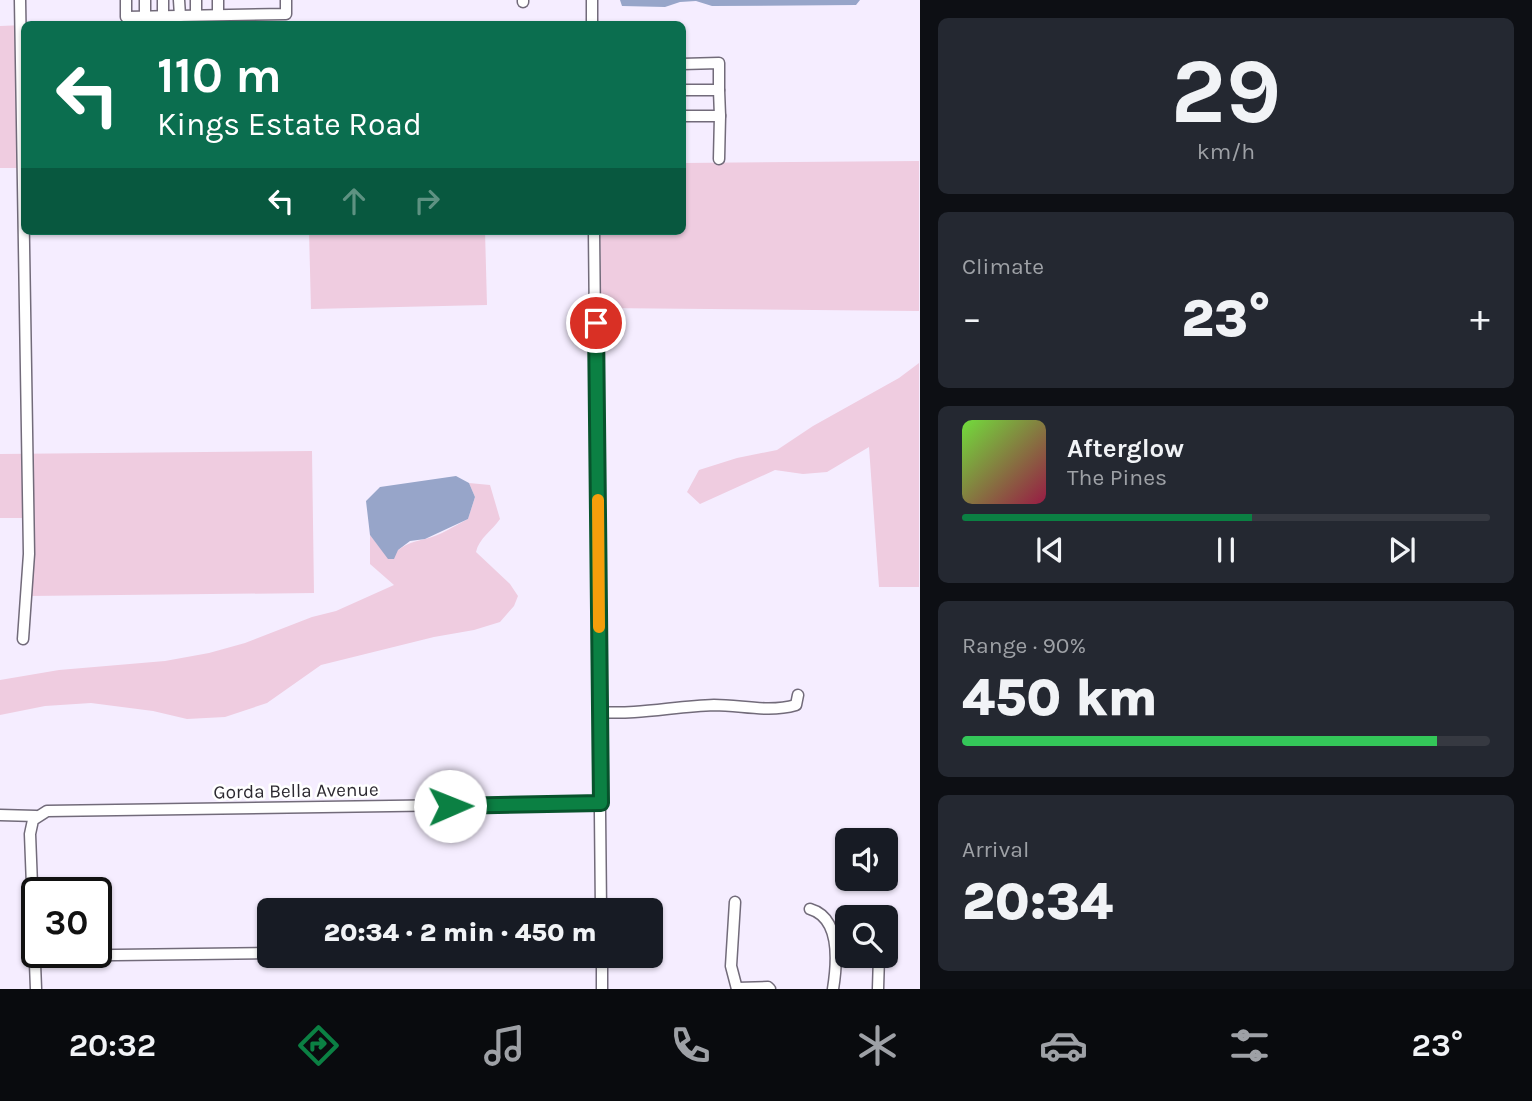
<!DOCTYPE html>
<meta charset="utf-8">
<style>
body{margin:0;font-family:Karla,sans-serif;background:#242831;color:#f1f3f6;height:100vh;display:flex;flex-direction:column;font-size:26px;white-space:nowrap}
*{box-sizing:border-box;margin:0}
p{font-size:23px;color:#9ea1a6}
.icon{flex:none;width:38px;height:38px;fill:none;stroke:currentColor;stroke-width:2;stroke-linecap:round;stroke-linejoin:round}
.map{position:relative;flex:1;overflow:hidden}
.details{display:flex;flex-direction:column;gap:18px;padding:18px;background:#0d0f14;width:612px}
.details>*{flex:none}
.hud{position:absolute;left:21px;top:21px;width:665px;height:214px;border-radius:10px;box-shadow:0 2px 5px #0004;background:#0b6e4f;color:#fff;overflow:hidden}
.controls{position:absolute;left:835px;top:828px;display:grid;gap:14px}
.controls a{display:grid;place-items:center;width:63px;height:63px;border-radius:10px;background:#171b24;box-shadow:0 2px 5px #0004;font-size:35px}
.speed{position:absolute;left:21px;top:877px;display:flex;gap:14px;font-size:35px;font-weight:700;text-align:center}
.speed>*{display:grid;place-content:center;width:91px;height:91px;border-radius:50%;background:#171b24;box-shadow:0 2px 5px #0004;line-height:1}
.speed .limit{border:4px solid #111;border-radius:10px;background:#fff;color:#111}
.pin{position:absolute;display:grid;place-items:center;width:60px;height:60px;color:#fff;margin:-30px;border:4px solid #fff;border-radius:50%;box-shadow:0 2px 7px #0007}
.me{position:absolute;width:77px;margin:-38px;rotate:89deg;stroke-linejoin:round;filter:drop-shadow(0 0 5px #0008)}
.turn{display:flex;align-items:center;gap:24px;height:147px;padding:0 21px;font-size:32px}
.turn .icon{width:91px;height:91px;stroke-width:2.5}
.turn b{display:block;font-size:49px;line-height:60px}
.lanes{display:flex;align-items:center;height:66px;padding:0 21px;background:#0003;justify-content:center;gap:35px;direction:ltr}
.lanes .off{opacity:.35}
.big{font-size:52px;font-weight:800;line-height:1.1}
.details .tile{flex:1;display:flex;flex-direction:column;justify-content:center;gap:10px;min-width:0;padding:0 24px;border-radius:10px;background:#242831}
.details .dial{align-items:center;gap:0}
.dial b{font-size:91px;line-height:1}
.song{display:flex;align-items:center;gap:21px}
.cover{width:84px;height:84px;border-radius:10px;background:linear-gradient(135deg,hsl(100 70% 55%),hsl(340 70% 35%))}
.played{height:7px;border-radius:4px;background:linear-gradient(90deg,#0b8043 55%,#363941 55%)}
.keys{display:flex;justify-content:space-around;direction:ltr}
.heat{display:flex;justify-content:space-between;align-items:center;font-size:38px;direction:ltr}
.charge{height:10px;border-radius:5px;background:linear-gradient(90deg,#34c759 90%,#363941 0)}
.trip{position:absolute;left:257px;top:898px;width:406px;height:70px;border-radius:10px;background:#171b24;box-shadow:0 2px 5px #0004;font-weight:800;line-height:70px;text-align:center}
.tabs{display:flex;height:112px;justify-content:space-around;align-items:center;background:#090b0e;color:#9ea1a6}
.tabs .icon{width:49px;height:49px}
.tabs .on{color:#0b8043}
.tabs b{font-size:32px;color:#f1f3f6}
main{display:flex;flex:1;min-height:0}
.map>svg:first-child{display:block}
</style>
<main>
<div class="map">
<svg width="920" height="989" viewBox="0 0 920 989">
<rect width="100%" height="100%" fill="#f5edff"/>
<g fill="#efcce0">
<polygon points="24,25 24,168 0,168 0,26"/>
<polygon points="919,161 919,311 601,308 600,231 682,231 683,163"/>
<polygon points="309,231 485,231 487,305 311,309"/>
<polygon points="919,363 919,587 879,587 869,447 827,472 803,474 775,470 700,504 687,492 699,470 737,458 777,450 813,426 899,378"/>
<polygon points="312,451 314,593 29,596 28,518 0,518 0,454"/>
<path d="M469,483L490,485L500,519C492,531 479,538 476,552L510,584L518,596L514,606L500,622L474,630L434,637L321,665L267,703L225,717L187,719L153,711L91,703L45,706L0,715V680L59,670L165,661L209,653L245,643L312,617L336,611L394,585L370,564V535L378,545L398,550C408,543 413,542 425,539C440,536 454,526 468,519L475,497Z"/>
</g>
<g fill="#97a5c9">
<polygon points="620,0 860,0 856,5 712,6 696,1 680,2 665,7 622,6"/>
<polygon points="456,476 469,483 475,497 468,519 425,539 410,541 398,550 394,559 388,559 370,535 366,501 380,487"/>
</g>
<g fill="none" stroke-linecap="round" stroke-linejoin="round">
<defs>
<g id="minor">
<polyline points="20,0 29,554 23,639"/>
<polyline points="126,0 126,17 286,14 286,0"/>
<polyline points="145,0 145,17"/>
<polyline points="163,0 163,16"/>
<polyline points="179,0 180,16"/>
<polyline points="196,0 196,15"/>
<polyline points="218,0 218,15"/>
<polyline points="523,0 523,2"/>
<polyline points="592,24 592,0"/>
<polyline points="682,64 719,63 719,90 682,90"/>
<polyline points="719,90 720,116"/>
<polyline points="682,116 720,116 719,159"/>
<polyline points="594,231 601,910"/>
<path d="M600,712C638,715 676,706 714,705C742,705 768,713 796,705L798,695"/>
<polyline points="0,815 36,816"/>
<polyline points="735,902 731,966 737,989"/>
<path d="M810,909C841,918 837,964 833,989"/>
<polyline points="36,956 270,953"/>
<polyline points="602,956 602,989"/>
<polyline points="737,988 768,987 770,989"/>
<polyline points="36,989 30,834 33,820 47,811 601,803"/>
<polyline points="878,989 879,956"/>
</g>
</defs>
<use href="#minor" stroke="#726b7a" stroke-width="13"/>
<use href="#minor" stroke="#fff" stroke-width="10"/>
</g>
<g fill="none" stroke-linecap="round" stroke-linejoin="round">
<defs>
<polyline id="route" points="450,806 601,803 596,323"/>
</defs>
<use href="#route" stroke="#07532c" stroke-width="18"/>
<use href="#route" stroke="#0b8043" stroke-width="12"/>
<polyline stroke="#f59e0b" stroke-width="12" points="598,500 599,627"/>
</g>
<g text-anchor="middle" stroke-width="5" stroke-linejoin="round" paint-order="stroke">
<g font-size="19" fill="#2d2a31" stroke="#fff">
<text transform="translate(296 790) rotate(-1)" y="7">Gorda Bella Avenue</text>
</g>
</g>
</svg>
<div class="controls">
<a><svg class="icon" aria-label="sound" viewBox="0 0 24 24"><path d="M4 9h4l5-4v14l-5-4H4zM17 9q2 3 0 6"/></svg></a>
<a><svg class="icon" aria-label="search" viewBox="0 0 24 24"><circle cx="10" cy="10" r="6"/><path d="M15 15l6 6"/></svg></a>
</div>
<div class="speed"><div class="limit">30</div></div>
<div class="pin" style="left:596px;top:323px;background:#d93025"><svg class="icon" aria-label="arrive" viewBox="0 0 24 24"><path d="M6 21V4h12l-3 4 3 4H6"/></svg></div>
<svg class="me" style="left:450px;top:806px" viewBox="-20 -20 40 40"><circle r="19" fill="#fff"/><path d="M0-13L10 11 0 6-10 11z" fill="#0b8043"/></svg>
<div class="trip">20:34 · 2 min · 450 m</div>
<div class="hud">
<div class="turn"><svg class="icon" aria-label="left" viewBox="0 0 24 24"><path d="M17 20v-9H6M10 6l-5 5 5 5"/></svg><div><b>110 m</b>Kings Estate Road</div></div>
<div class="lanes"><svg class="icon" aria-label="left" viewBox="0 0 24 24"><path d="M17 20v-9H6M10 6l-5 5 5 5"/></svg><svg class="icon off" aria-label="ahead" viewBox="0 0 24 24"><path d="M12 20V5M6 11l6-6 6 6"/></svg><svg class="icon off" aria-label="right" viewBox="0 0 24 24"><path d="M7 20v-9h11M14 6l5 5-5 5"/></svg></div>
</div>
</div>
<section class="details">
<div class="tile dial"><b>29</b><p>km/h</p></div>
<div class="tile"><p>Climate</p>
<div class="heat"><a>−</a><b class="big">23°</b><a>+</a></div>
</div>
<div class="tile">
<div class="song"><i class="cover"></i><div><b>Afterglow</b><p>The Pines</p></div></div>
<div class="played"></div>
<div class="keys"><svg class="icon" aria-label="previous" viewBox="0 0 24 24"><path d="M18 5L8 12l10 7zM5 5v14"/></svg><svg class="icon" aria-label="pause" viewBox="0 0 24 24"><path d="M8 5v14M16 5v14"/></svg><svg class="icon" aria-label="next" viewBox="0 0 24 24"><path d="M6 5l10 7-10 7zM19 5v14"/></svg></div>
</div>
<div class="tile"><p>Range · 90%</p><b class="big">450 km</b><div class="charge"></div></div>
<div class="tile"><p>Arrival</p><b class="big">20:34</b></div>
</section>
</main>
<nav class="tabs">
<b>20:32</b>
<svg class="icon on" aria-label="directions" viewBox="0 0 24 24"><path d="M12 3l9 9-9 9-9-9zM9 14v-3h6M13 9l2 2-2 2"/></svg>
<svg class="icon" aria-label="music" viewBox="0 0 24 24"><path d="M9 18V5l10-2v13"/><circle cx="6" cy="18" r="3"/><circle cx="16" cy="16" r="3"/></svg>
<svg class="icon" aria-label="phone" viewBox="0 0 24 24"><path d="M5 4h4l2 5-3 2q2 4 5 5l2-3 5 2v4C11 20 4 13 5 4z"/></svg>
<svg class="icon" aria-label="climate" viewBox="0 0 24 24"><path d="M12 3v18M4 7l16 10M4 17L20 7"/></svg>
<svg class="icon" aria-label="car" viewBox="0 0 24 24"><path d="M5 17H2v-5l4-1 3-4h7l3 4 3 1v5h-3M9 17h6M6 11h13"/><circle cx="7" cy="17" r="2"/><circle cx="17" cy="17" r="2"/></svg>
<svg class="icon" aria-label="filters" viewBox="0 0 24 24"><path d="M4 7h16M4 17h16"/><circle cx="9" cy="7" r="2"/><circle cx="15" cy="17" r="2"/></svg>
<b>23°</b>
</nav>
